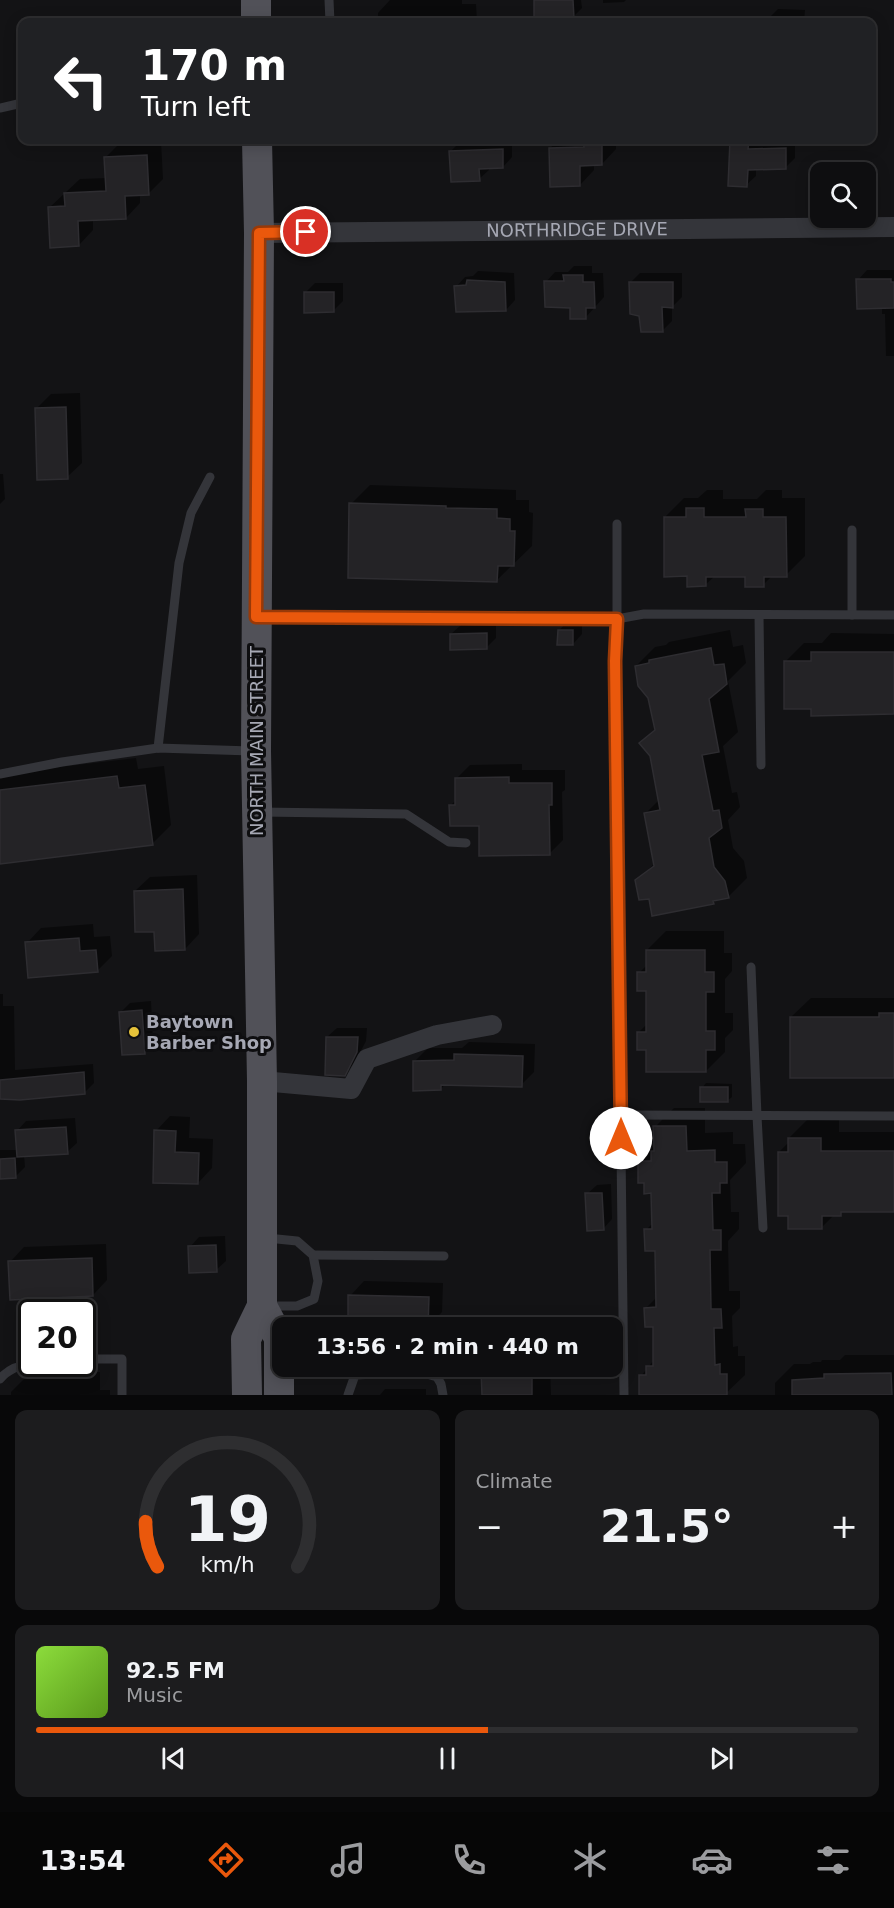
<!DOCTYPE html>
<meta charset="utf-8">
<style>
body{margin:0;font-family:"DejaVu Sans",sans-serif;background:#1c1c1e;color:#f1f3f6;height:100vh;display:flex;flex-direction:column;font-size:22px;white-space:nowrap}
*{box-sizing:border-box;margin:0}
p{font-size:20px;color:#9b9c9f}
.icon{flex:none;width:33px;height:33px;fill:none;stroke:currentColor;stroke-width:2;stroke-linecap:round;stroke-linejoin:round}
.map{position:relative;height:1395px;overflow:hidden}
.panel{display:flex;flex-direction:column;gap:15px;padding:15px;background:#080809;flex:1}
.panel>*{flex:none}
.hud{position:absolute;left:18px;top:18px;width:858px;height:126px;border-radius:12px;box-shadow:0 3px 15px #0003,0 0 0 2px #2e2e30;background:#202124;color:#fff;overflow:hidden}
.fabs{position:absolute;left:810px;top:162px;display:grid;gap:12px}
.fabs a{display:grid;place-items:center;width:66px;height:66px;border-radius:12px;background:#0e0e10;box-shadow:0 3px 15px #0003,0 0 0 2px #2e2e30;font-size:30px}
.speed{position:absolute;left:18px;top:1299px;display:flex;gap:12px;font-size:30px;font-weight:700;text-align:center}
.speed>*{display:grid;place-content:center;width:78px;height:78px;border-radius:50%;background:#0e0e10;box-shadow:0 3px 15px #0003,0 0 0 2px #2e2e30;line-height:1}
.speed .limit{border:3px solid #111;border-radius:9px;background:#fff;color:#111}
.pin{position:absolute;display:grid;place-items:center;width:51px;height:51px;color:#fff;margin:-26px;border:3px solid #fff;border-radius:50%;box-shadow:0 2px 6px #0007}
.me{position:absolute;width:66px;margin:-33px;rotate:0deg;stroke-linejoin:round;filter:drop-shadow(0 0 4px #0008)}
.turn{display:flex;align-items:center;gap:21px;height:126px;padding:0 24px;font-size:27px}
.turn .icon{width:78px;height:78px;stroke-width:2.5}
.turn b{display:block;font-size:42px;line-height:51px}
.big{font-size:45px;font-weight:600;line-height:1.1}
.panel .widget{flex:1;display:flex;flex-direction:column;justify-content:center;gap:9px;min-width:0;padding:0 21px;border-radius:12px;background:#1c1c1e}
.panel .dial{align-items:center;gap:0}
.dial svg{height:156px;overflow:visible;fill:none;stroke:#2e2e30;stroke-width:7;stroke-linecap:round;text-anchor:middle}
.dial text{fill:#f1f3f6;stroke:none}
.song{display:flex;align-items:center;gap:18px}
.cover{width:72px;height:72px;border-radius:9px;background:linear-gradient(135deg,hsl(90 70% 55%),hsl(90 70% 35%))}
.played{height:6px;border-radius:3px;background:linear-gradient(90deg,#ea580c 55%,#2e2e30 55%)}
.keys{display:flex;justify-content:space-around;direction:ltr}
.heat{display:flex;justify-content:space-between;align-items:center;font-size:33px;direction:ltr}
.panel .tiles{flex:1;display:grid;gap:15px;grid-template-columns:1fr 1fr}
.widget:last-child{grid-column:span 2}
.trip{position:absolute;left:272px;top:1317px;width:351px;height:60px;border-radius:12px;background:#0e0e10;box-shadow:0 3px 15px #0003,0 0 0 2px #2e2e30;font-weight:600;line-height:60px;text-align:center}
.menu{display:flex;height:96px;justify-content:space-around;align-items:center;background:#060606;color:#9b9c9f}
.menu .icon{width:42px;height:42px}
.menu .active{color:#ea580c}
.menu b{font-size:27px;color:#f1f3f6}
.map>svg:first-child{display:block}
</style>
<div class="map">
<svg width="894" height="1395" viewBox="0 0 894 1395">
<rect width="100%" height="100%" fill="#131315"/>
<g fill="#0007">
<polygon points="390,0 462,0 462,4 476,4 477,22 378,22 378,13"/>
<polygon points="535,0 581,0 582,8 573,17 558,17 558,22 536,22"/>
<polygon points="603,0 626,0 624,2 603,3"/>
<polygon points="778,9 805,10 804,22 768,22 768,19"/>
<polygon points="512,140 512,157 503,167 489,167 489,170 479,179 451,151 460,142"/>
<polygon points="559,140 616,140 616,149 602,164 594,164 594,170 580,185 550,148"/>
<polygon points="731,140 795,140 795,158 785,168 756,169 756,176 746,185 730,185"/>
<polygon points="161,141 163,179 148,194 140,194 140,203 126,218 93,219 93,230 79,245 50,207 80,179 107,178 106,157 120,143"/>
<polygon points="574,266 592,266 592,273 603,273 604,297 586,317 546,282 555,272 568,272"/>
<polygon points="867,270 894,270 894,356 886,356 885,314 882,314 882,307 858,280"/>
<polygon points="478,271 514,273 515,300 506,310 456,287 465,277 473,276"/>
<polygon points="640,273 682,273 682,297 672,307 672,321 663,330 641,314 630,283"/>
<polygon points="315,283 343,283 343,301 333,311 305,293"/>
<polygon points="80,393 82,463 67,477 37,408 51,394"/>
<polygon points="0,474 3,474 5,499 0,504"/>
<polygon points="370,485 516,490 516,500 529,500 529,512 533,513 532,546 497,580 351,504"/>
<polygon points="707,490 723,490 723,499 757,499 766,490 782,490 782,498 805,498 805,556 786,575 773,575 763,585 746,575 715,576 705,585 689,575 665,517 684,498 698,498"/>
<polygon points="569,621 582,621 582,634 573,644 559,630"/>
<polygon points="496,624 496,638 486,648 451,634 461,625"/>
<polygon points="730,630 733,647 743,645 746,663 728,681 738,732 723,746 732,793 737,792 740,807 728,820 733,848 744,861 747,878 728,897 717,899 713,903 650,897 637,881 655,863 645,814 660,799 652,755 641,743 656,728 650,697 636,666 655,647 666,645 669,642"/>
<polygon points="831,633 894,634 894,713 812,707 785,662 804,643 822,643"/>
<polygon points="136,758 138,769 164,766 171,825 152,844 0,862 0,774"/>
<polygon points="522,764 522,770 565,770 565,790 562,792 563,840 550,853 481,824 451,805 457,799 457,778 470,765"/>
<polygon points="197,875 199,934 185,949 135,891 150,877"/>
<polygon points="93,924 94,937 110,936 112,956 97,971 27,943 41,928"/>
<polygon points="666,931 724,931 724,953 732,953 732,971 725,979 725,1013 733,1013 733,1030 725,1038 725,1052 706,1071 647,1048 639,1032 648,1023 648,989 639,973 648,964 647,950"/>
<polygon points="0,994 3,994 3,1006 14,1006 15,1070 93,1064 94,1083 85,1092 0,1098"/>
<polygon points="811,998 894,998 894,1077 791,1017"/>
<polygon points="151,1001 153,1043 144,1052 121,1012 130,1003"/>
<polygon points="337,1028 367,1028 366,1041 354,1064 344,1074 327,1037"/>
<polygon points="469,1042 535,1044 534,1072 521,1085 446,1083 441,1089 415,1061 428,1048 462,1048"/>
<polygon points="706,1083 732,1084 732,1097 727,1101 702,1088"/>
<polygon points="674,1108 705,1108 705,1133 733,1132 733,1144 745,1144 746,1163 730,1180 731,1212 739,1212 739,1229 728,1241 729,1291 740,1291 740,1308 732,1316 733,1347 738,1346 738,1356 745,1356 745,1375 724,1395 641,1395 641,1376 654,1360 654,1325 646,1308 657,1297 656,1249 646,1230 653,1223 653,1192 646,1181 639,1161 655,1145 655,1127"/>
<polygon points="170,1116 190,1117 189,1138 213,1139 212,1168 198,1183 156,1131"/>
<polygon points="75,1118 77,1143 67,1152 24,1155 25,1167 15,1177 0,1177 0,1150 18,1150 17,1131 26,1121"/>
<polygon points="808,1119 839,1119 839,1132 894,1132 894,1211 843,1211 840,1214 835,1214 821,1228 789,1214 779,1152 789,1142 789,1138"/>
<polygon points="611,1184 612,1219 603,1229 587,1194 597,1185"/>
<polygon points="225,1236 226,1261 216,1270 190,1247 199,1237"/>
<polygon points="106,1244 107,1280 93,1295 10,1262 24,1247"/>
<polygon points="364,1281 443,1283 442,1312 428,1327 350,1296"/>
<polygon points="845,1355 894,1355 894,1395 775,1395 775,1383 794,1364 810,1364 813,1362 821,1362 822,1360 840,1360"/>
<polygon points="487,1366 550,1366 551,1395 483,1395 483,1371"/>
<polygon points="100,1372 100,1390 110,1390 110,1395 11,1395 11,1392 30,1373"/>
<polygon points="385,1389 426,1389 426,1395 380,1395"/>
</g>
<g fill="#242326" stroke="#2e2d31" stroke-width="1.5">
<polygon points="534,0 573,0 574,18 550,19 550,22 534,22"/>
<polygon points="583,140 602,140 602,165 580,166 580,186 550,187 549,148 584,147"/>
<polygon points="730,140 749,140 748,149 786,148 786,169 748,170 747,187 728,186"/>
<polygon points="503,149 503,168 479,169 480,181 451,182 449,151"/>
<polygon points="147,155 149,195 125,196 126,219 78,221 79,246 50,248 48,207 65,206 64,193 106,191 104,157"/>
<polygon points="563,275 583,275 583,282 594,282 595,308 586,308 586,319 570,319 570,308 545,307 544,281 564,281"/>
<polygon points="856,279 891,279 891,282 894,282 894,308 857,309"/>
<polygon points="467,280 505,282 506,311 456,312 454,286 466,285"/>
<polygon points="629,282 673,282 673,308 662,307 663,332 641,332 639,316 630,314"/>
<polygon points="304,292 334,292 334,312 304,313"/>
<polygon points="66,407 68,479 37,480 35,408"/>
<polygon points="349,503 446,506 446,508 497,509 497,518 510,519 510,531 515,531 514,566 498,566 497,582 348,578"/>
<polygon points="686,508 704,508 704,517 746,517 745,509 763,509 763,517 786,517 787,577 764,577 764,587 745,587 745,577 706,577 706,586 687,587 687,576 664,577 664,517 686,517"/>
<polygon points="558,630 573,630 573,645 557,645"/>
<polygon points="487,633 487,649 450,650 450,634"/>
<polygon points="711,648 714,665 724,664 727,684 709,699 719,752 702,755 713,811 719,810 722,828 709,838 714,867 725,881 729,898 713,901 714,904 652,916 649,899 639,900 635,880 654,866 644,813 660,810 650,756 639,743 655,730 648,698 638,686 635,666 649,663 649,660"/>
<polygon points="811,652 894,652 894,714 811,716 811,709 784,709 784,661 811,661"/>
<polygon points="117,776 119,788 145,785 153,845 0,864 0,790"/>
<polygon points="509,777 509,783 552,783 552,805 549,805 550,855 479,856 479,826 450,826 449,805 455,805 455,778"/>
<polygon points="183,889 185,950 155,951 154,932 135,932 134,891"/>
<polygon points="79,938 80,951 96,950 98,972 28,978 25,942"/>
<polygon points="646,950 705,950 705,972 714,972 714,992 706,992 706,1031 715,1031 715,1050 706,1050 706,1072 646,1072 646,1050 637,1050 637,1032 646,1032 646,991 637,991 637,972 646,972"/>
<polygon points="142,1010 145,1054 122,1055 119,1012"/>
<polygon points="879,1013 894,1013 894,1078 790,1078 790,1017 879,1017"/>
<polygon points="326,1037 358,1037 357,1052 345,1076 325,1075"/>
<polygon points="454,1054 523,1056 522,1087 441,1085 441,1090 413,1091 413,1061 454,1060"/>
<polygon points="84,1072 85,1094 20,1100 0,1099 0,1080"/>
<rect x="700" y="1087" width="28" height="15"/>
<polygon points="653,1126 686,1126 687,1151 715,1150 715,1162 727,1162 727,1183 720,1183 720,1193 712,1193 713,1230 721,1230 721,1250 710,1250 711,1309 721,1309 722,1328 714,1328 715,1365 720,1364 720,1374 727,1374 727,1395 639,1395 639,1375 646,1375 646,1366 653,1366 653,1327 645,1327 644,1308 656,1307 655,1251 645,1251 644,1229 652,1229 651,1193 644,1194 644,1183 638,1183 638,1161 651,1161 651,1151 654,1151"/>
<polygon points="66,1127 68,1154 17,1157 15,1130"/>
<polygon points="154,1130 176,1131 175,1152 199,1153 198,1184 153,1183"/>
<polygon points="788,1138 821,1138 821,1151 894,1151 894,1212 841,1212 841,1216 822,1216 822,1229 788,1229 788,1216 778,1216 778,1152 788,1152"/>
<polygon points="15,1158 16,1178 0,1179 0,1159"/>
<polygon points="585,1193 602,1193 604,1230 587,1231"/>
<polygon points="216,1245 217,1272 189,1273 188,1246"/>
<polygon points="92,1258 93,1296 10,1300 8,1261"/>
<polygon points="348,1295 429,1297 428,1328 348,1327"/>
<polygon points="481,1370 532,1370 532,1395 482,1395"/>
<polygon points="891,1373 892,1395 792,1395 792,1380 824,1378 824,1374"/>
</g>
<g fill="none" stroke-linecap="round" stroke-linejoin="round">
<g stroke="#34353a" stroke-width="9">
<polyline points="329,0 330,22"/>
<polyline points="0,108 22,103"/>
<polyline points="759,615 761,765"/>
<polyline points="852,615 852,530"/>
<polyline points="262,617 617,619 617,524"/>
<polyline points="158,748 179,563 191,513 210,477"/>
<polyline points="0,774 62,762 158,748 251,751"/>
<polyline points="260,812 406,814 449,842 466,843"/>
<polyline points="751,967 757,1116 763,1228"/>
<polyline points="621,1115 894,1116"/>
<polyline points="267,1238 297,1241 313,1255 318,1281 314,1299 297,1306 269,1306"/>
<polyline points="313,1255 444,1256"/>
<polyline points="82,1359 122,1359 122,1395"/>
<path d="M0,1379C8,1369 20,1365 33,1364"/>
<polyline points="348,1395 355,1375 420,1372 437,1377 441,1384 443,1395"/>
<polyline points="624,1395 615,661 617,619 644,614 894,615"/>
</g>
<g stroke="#34353a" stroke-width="20">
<path id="s1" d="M259,233L894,227"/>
<polyline points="262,1081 351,1089 367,1059 437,1035 492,1025"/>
</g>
<g stroke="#515158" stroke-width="30">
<polyline points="256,0 256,22"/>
<polyline points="262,1306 279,1338 279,1395"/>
<polyline points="247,1395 246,1339 262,1306 262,1081 256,751 259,233 257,140"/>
</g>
</g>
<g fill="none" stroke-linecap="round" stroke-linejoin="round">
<defs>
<polyline id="route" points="306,232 259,233 256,617 617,619 615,661 621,1138"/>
</defs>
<use href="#route" stroke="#983908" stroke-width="15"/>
<use href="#route" stroke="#ea580c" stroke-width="10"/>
</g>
<circle fill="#e6c23a" stroke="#0e0e10" stroke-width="2" cx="134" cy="1032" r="6"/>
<g text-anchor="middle" stroke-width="6" stroke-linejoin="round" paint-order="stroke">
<g font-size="18" fill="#a6a8b4" stroke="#0e0e10">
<text dy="6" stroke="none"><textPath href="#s1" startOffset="318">NORTHRIDGE DRIVE</textPath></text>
<text transform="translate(257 741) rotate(-90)" y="6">NORTH MAIN STREET</text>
</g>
<g font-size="18" font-weight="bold" fill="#a6a8b4" stroke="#0e0e10" text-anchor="start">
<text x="146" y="1028">Baytown<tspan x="146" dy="21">Barber Shop</tspan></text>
</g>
</g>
</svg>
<div class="fabs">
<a><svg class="icon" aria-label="search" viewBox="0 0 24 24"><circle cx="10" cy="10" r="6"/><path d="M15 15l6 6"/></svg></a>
</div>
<div class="speed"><div class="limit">20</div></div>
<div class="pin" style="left:306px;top:232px;background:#d93025"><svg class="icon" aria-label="arrive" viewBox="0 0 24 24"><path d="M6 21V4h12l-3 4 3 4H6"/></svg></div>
<svg class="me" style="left:621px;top:1138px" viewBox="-20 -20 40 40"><circle r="19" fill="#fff"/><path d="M0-13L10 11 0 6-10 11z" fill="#ea580c"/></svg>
<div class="trip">13:56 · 2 min · 440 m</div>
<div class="hud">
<div class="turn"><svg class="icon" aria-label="left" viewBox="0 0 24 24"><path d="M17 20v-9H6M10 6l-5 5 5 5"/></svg><div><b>170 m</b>Turn left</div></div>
</div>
</div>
<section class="panel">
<div class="tiles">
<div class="widget dial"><svg viewBox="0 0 100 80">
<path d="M14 69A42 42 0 1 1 86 69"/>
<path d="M14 69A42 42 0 0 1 8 46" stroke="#ea580c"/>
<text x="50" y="56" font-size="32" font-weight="700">19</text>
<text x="50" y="72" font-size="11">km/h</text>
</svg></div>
<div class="widget"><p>Climate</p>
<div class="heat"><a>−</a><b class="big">21.5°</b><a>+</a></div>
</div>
<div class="widget">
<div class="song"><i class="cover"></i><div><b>92.5 FM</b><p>Music</p></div></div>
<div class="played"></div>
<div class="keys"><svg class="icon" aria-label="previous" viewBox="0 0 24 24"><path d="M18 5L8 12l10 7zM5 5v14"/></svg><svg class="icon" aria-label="pause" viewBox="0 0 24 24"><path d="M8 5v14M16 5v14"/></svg><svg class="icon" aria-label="next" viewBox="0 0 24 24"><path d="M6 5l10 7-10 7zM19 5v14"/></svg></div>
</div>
</div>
</section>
<nav class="menu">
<b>13:54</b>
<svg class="icon active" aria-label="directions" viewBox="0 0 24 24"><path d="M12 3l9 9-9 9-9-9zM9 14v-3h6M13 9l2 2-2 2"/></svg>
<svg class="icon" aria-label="music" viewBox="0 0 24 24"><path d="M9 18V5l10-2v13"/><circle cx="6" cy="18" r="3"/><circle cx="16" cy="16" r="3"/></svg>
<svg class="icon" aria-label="phone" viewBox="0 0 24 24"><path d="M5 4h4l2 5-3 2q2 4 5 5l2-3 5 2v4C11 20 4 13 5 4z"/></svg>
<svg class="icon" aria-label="climate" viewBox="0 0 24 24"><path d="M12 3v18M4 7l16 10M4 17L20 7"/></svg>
<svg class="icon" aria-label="car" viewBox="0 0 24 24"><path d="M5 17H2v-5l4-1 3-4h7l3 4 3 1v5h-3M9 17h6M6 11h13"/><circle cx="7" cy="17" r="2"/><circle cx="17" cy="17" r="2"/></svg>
<svg class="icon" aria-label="filters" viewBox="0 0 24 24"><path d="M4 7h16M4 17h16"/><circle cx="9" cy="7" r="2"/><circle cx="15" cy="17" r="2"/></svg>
</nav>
